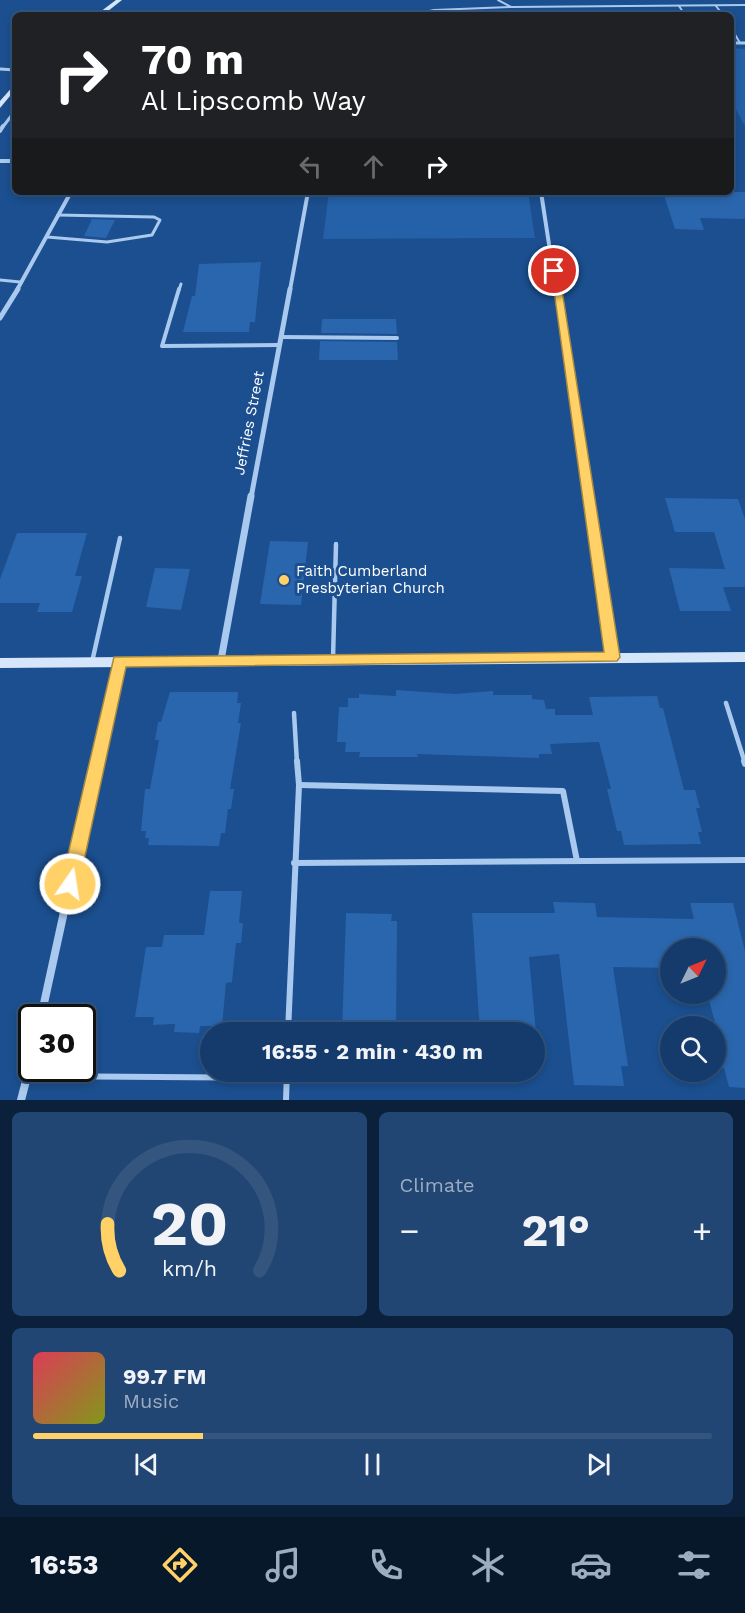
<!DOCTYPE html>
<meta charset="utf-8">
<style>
body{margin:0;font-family:"Work Sans",sans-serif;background:#214673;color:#f1f3f6;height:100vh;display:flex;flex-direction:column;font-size:22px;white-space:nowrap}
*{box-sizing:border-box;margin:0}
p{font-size:20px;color:#9dadc1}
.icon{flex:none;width:33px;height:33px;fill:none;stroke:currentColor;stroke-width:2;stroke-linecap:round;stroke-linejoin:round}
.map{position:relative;height:1100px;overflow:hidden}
.side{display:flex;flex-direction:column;gap:12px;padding:12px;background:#0b203b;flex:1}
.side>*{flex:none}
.banner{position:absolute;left:12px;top:12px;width:722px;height:183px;border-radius:9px;box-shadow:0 3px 9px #0003,0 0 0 2px #33557e;background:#202124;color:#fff;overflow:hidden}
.needle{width:39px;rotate:47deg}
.buttons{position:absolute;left:660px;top:938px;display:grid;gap:12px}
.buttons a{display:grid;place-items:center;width:66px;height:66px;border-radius:50%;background:#143b6b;box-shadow:0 3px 9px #0003,0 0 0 2px #33557e;font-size:30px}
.speed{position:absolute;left:18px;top:1004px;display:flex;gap:12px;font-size:30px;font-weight:700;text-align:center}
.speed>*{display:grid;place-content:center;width:78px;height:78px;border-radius:50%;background:#143b6b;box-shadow:0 3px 9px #0003,0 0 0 2px #33557e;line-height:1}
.speed .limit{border:3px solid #111;border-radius:9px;background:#fff;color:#111}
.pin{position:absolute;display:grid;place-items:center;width:51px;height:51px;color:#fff;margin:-26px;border:3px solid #fff;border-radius:50%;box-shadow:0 2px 6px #0007}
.me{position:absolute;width:66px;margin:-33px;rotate:13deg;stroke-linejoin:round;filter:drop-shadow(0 0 4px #0008)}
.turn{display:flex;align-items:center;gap:21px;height:126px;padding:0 30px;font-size:27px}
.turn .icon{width:78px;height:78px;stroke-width:2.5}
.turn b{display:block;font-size:42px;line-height:51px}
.lanes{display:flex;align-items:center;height:57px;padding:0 30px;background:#0003;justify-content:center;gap:30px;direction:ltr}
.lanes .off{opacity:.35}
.big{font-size:45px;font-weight:700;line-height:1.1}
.side .tile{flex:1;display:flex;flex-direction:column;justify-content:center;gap:9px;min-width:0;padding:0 21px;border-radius:9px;background:#214673}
.side .dial{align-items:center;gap:0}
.dial svg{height:156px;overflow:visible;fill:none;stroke:#33557e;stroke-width:7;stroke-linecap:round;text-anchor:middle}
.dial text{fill:#f1f3f6;stroke:none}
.song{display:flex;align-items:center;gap:18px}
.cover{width:72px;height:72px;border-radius:9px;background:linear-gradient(135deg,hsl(350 70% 55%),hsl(70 70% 35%))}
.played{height:6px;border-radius:3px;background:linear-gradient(90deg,#ffd166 25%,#33557e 25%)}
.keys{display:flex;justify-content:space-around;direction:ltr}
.heat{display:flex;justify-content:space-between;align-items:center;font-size:33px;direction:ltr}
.side .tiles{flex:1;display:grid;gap:12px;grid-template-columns:1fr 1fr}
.tile:last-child{grid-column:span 2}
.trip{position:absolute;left:200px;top:1022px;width:345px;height:60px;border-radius:30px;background:#143b6b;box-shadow:0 3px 9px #0003,0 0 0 2px #33557e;font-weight:700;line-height:60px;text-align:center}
.tab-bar{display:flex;height:96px;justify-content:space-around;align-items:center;background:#08182b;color:#9dadc1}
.tab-bar .icon{width:42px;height:42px}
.tab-bar .on{color:#ffd166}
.tab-bar b{font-size:27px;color:#f1f3f6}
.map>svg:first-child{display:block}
</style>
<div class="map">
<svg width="745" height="1100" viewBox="0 0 745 1100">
<rect width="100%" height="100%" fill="#1b4f8f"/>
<g fill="#2461a8">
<polygon points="731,48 745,49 745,126 731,100"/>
<polygon points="329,192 528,192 535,238 323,239"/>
</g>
<g fill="#2a66ad">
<polygon points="663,192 745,192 745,219 700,218 704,230 675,229"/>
<polygon points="92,219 115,220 106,238 84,236"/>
<polygon points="261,262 255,322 250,322 249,332 183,332 192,296 195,296 199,264"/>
<polygon points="322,319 396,319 397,334 321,333"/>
<polygon points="320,341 397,342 398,360 319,360"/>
<polygon points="665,498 738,499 745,519 745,587 723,587 731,611 680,611 669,568 725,569 714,532 675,532"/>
<polygon points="17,533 87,533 75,576 82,576 72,612 37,612 40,603 0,603 0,579"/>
<polygon points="270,541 308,542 301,605 260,604"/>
<polygon points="155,568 190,569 181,610 146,607"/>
<polygon points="396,690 455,694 493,691 493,695 532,695 532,699 544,700 546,709 555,709 555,715 593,715 589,697 657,696 660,708 663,708 684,790 695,790 700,808 696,808 702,832 698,832 701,844 624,845 621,831 617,831 607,789 611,789 599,742 550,744 552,754 539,754 539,758 417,754 418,757 359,757 360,752 345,752 346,742 337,742 339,707 348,707 348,698 359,698 359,694 396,696"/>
<polygon points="170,692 238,692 237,703 241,703 238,723 241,723 230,789 234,789 231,809 228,809 225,833 221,833 219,846 148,845 149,838 145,838 146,831 141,831 145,789 150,789 159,740 155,740 158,722 161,722"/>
<polygon points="210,891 242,891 239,923 243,923 241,943 236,943 232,982 226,983 222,1026 200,1026 199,1033 174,1032 175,1024 153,1025 154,1017 135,1017 146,947 162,947 164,935 204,935"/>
<polygon points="553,902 595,903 597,917 694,919 690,903 733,903 745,951 745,1088 729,1087 724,1068 718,1068 716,1026 707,993 716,993 716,948 670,948 670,968 613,967 628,1066 621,1066 624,1086 574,1085 559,954 529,957 536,1032 480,1032 472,913 555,913"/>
<polygon points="346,913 392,914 391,921 397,921 396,1032 342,1032"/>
</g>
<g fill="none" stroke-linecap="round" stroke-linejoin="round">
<g stroke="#a9c9ee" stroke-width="2">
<polyline points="498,0 511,7"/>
<polyline points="679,6 685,15"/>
<polyline points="716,6 723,15"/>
<polyline points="411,15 434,10 511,7 745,5"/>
<polyline points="730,26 740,43"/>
</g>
<g stroke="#a9c9ee" stroke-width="3">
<polyline points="47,237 107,242 152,235 160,220 154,217 58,215"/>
<polyline points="0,280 20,282"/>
<polyline points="179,290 181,284"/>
</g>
<g stroke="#a9c9ee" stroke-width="4">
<polyline points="179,289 162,346 279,345"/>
<polyline points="281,337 397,338"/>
</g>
<g stroke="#a9c9ee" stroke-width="4.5">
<polyline points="333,659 336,544"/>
<polyline points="92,662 120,538"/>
<polyline points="726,703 745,763"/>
<polyline points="294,713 297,763"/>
</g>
<g stroke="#a9c9ee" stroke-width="6">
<polyline points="744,761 745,764"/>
<polyline points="299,785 563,791 577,861"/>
<polyline points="294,863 745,860"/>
<polyline points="288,1032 299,785 297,761"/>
<polyline points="28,1076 286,1078"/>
<polyline points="286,1100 287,1071"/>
</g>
<g stroke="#a9c9ee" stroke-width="3">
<polyline points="730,43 745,43"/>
<polyline points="0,69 15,70"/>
<polyline points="2,128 15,111"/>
</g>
<g stroke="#a9c9ee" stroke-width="4">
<polyline points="0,131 3,126"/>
<polyline points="0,161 15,161"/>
<polyline points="541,192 556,290"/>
<polyline points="17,290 71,192"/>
<polyline points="290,290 308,192"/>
</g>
<g stroke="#a9c9ee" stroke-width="5">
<polyline points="556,289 588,498"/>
<polyline points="0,318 18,289"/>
<polyline points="251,498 290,289"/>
</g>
<g stroke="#a9c9ee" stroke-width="7">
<polyline points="587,496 612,658"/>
<polyline points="221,660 251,496"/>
<polyline points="97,763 119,661"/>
</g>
<g stroke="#a9c9ee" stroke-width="8">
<polyline points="41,1017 97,761"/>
<polyline points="21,1100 32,1058"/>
</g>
<g fill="#d6e6fa" fill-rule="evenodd">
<polygon points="116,0 122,0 103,15 96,15"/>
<polygon points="15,84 15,90 0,108 0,101"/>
<polygon points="745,652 745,662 0,668 0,658"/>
</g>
</g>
<polygon fill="#ffd166" stroke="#a68842" stroke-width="1.5" points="551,269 559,271 620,657 617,661 126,667 79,884 77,889 70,892 64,889 61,884 114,657 604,652"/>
<circle fill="#ffd166" stroke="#1b4f8f" stroke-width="2" cx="284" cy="580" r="6"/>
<g text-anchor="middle" stroke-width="6" stroke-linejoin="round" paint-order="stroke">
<g font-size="15" fill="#fff" stroke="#1b4f8f">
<text transform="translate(249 423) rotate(-79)" y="5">Jeffries Street</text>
</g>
<g font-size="15" fill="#fff" stroke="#1b4f8f" text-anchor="start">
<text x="296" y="576">Faith Cumberland<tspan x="296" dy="17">Presbyterian Church</tspan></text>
</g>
</g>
</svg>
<div class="buttons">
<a><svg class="needle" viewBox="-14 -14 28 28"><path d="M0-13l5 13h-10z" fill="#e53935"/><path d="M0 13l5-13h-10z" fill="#9dadc1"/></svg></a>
<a><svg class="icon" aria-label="search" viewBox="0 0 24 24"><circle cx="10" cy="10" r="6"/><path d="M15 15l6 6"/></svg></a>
</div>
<div class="speed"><div class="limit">30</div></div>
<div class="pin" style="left:554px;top:271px;background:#d93025"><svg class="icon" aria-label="arrive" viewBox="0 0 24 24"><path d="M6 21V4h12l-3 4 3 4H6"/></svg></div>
<svg class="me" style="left:70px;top:884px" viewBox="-20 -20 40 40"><circle r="17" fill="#ffd166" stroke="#fff" stroke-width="3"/><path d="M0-11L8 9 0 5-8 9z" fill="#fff"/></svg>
<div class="trip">16:55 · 2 min · 430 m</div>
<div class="banner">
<div class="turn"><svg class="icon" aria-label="right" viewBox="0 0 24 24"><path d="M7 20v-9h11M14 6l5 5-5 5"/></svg><div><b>70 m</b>Al Lipscomb Way</div></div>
<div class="lanes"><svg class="icon off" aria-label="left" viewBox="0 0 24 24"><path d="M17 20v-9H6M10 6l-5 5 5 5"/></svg><svg class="icon off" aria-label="ahead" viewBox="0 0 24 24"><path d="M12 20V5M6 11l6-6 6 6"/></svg><svg class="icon" aria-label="right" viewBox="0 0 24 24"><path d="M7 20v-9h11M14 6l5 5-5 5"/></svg></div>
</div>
</div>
<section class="side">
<div class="tiles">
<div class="tile dial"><svg viewBox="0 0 100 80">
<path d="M14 69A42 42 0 1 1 86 69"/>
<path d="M14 69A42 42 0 0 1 8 45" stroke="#ffd166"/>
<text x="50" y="56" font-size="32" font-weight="700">20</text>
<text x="50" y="72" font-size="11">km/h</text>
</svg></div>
<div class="tile"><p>Climate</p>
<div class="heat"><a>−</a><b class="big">21°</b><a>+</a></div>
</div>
<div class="tile">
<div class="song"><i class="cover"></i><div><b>99.7 FM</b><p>Music</p></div></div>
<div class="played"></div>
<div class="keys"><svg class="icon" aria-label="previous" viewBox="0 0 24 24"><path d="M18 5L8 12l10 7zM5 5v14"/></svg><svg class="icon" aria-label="pause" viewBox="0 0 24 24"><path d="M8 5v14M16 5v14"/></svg><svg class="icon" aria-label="next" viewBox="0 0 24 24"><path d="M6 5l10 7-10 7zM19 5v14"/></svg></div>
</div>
</div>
</section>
<nav class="tab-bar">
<b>16:53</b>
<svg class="icon on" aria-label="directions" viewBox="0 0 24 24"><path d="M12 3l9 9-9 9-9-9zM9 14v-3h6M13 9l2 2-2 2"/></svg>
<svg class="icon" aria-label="music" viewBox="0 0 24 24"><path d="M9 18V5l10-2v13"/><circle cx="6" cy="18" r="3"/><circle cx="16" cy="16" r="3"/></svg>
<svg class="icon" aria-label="phone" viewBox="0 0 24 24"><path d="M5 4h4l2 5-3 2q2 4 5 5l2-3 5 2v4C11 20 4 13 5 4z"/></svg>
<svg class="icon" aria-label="climate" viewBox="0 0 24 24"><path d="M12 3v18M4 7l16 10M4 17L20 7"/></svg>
<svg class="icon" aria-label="car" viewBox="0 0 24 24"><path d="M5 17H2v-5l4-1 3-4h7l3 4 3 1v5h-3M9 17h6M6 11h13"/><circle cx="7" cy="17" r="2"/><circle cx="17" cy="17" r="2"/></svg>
<svg class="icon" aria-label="filters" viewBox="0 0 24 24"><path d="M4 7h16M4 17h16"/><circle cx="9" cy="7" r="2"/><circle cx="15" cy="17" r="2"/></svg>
</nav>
